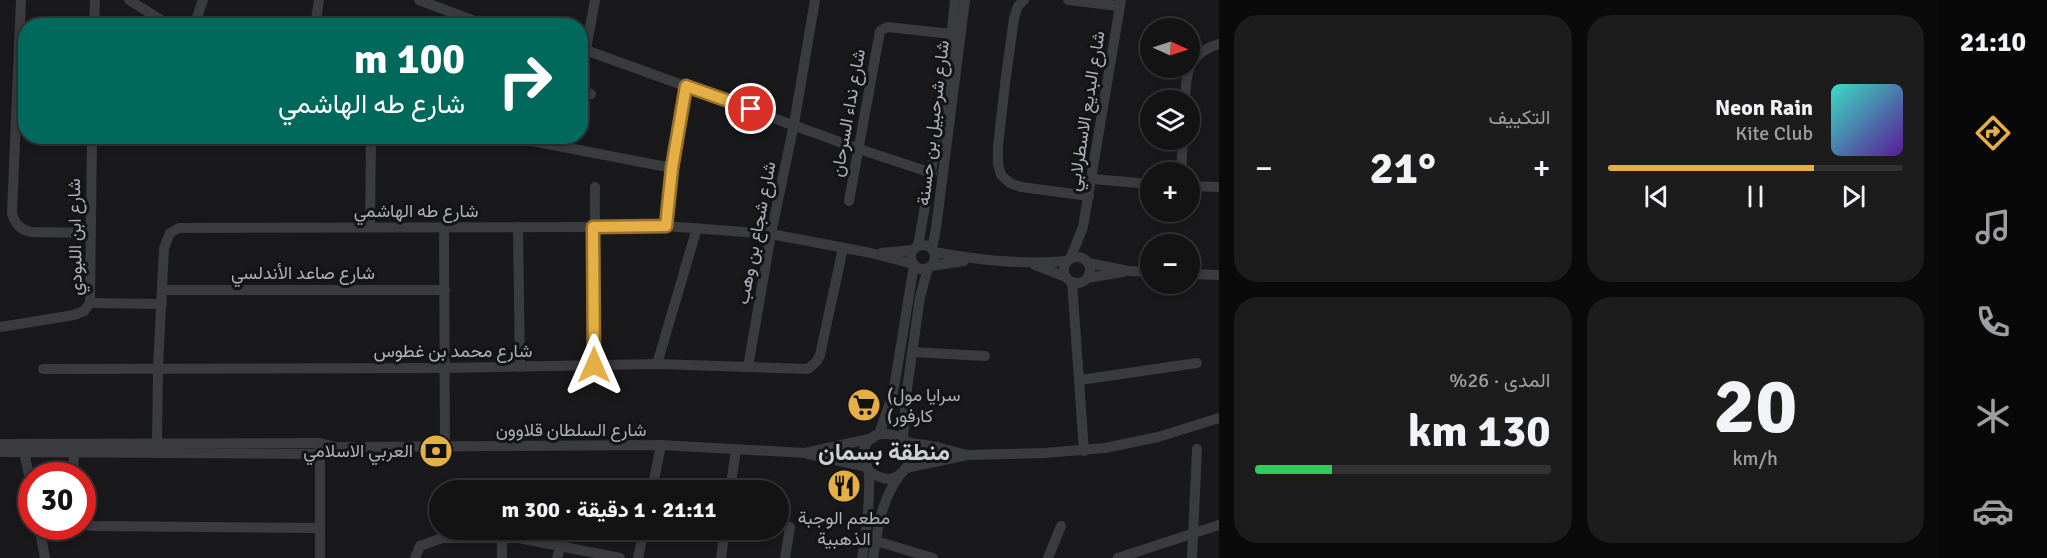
<!DOCTYPE html>
<html lang="ar">
<meta charset="utf-8">
<style>
body{margin:0;font-family:Signika,Vazirmatn,sans-serif;background:#1c1c1d;color:#f1f3f6;direction:rtl;height:100vh;display:flex;flex-direction:column;font-size:22px;white-space:nowrap}
*{box-sizing:border-box;margin:0}
p{font-size:20px;color:#9d9ea0}
.icon{flex:none;width:33px;height:33px;fill:none;stroke:currentColor;stroke-width:2;stroke-linecap:round;stroke-linejoin:round}
.map{position:relative;flex:1;overflow:hidden;direction:ltr}
.panel{display:flex;flex-direction:column;gap:15px;padding:15px;background:#0a0a0b;width:720px}
.panel>*{flex:none}
.banner{position:absolute;left:18px;top:18px;width:570px;height:126px;border-radius:24px;box-shadow:0 3px 9px #0003,0 0 0 2px #323234;direction:rtl;background:#00695c;color:#fff;overflow:hidden}
.needle{width:39px;rotate:93deg}
.fabs{position:absolute;left:1140px;top:18px;display:grid;gap:12px}
.fabs a{display:grid;place-items:center;width:60px;height:60px;border-radius:50%;background:#131314;box-shadow:0 3px 9px #0003,0 0 0 2px #323234;font-size:30px}
.speed{position:absolute;left:18px;top:462px;display:flex;gap:12px;font-size:30px;font-weight:700;text-align:center}
.speed>*{display:grid;place-content:center;width:78px;height:78px;border-radius:50%;background:#131314;box-shadow:0 3px 9px #0003,0 0 0 2px #323234;line-height:1}
.speed .limit{border:9px solid #d22;background:#fff;color:#111}
.pin{position:absolute;display:grid;place-items:center;width:51px;height:51px;color:#fff;margin:-26px;border:3px solid #fff;border-radius:50%;box-shadow:0 2px 6px #0007}
.me{position:absolute;width:66px;margin:-33px;rotate:0deg;stroke-linejoin:round;filter:drop-shadow(0 0 4px #0008)}
.turn{display:flex;align-items:center;gap:21px;height:126px;padding:0 24px;font-size:27px}
.turn .icon{width:78px;height:78px;stroke-width:2.5}
.turn b{display:block;font-size:42px;line-height:51px}
.big{font-size:45px;font-weight:700;line-height:1.1}
.panel .widget{flex:1;display:flex;flex-direction:column;justify-content:center;gap:9px;min-width:0;padding:0 21px;border-radius:24px;background:#1c1c1d}
.panel .dial{align-items:center;gap:0}
.dial b{font-size:78px;line-height:1}
.song{display:flex;align-items:center;gap:18px}
.cover{width:72px;height:72px;border-radius:9px;background:linear-gradient(135deg,hsl(170 70% 55%),hsl(270 70% 35%))}
.played{height:6px;border-radius:3px;background:linear-gradient(90deg,#e6af45 70%,#323234 70%)}
.keys{display:flex;justify-content:space-around;direction:ltr}
.heat{display:flex;justify-content:space-between;align-items:center;font-size:33px;direction:ltr}
.charge{height:9px;border-radius:4px;background:linear-gradient(90deg,#34c759 26%,#323234 0)}
.panel .tiles{flex:1;display:grid;gap:15px;grid-template-columns:repeat(2,1fr)}
.trip{position:absolute;left:429px;top:480px;width:360px;height:60px;border-radius:30px;background:#131314;box-shadow:0 3px 9px #0003,0 0 0 2px #323234;font-weight:700;line-height:60px;text-align:center;direction:rtl}
main{display:flex;flex:1;min-height:0}
.tabs{display:flex;flex-direction:column;width:108px;justify-content:space-around;align-items:center;background:#080808;color:#9d9ea0}
.tabs .icon{width:42px;height:42px}
.tabs .selected{color:#e6af45}
.tabs b{font-size:27px;color:#f1f3f6}
.map>svg:first-child{display:block}
</style>
<main>
<nav class="tabs">
<b>21:10</b>
<svg class="icon selected" aria-label="directions" viewBox="0 0 24 24"><path d="M12 3l9 9-9 9-9-9zM9 14v-3h6M13 9l2 2-2 2"/></svg>
<svg class="icon" aria-label="music" viewBox="0 0 24 24"><path d="M9 18V5l10-2v13"/><circle cx="6" cy="18" r="3"/><circle cx="16" cy="16" r="3"/></svg>
<svg class="icon" aria-label="phone" viewBox="0 0 24 24"><path d="M5 4h4l2 5-3 2q2 4 5 5l2-3 5 2v4C11 20 4 13 5 4z"/></svg>
<svg class="icon" aria-label="climate" viewBox="0 0 24 24"><path d="M12 3v18M4 7l16 10M4 17L20 7"/></svg>
<svg class="icon" aria-label="car" viewBox="0 0 24 24"><path d="M5 17H2v-5l4-1 3-4h7l3 4 3 1v5h-3M9 17h6M6 11h13"/><circle cx="7" cy="17" r="2"/><circle cx="17" cy="17" r="2"/></svg>
</nav>
<section class="panel">
<div class="tiles">
<div class="widget">
<div class="song"><i class="cover"></i><div><b>Neon Rain</b><p>Kite Club</p></div></div>
<div class="played"></div>
<div class="keys"><svg class="icon" aria-label="previous" viewBox="0 0 24 24"><path d="M18 5L8 12l10 7zM5 5v14"/></svg><svg class="icon" aria-label="pause" viewBox="0 0 24 24"><path d="M8 5v14M16 5v14"/></svg><svg class="icon" aria-label="next" viewBox="0 0 24 24"><path d="M6 5l10 7-10 7zM19 5v14"/></svg></div>
</div>
<div class="widget"><p>التكييف</p>
<div class="heat"><a>−</a><b class="big">21°</b><a>+</a></div>
</div>
<div class="widget dial"><b>20</b><p>km/h</p></div>
<div class="widget"><p>المدى · 26%</p><b class="big">130 km</b><div class="charge"></div></div>
</div>
</section>
<div class="map">
<svg width="1219" height="558" viewBox="0 0 1219 558">
<rect width="100%" height="100%" fill="#19191b"/>
<g fill="none" stroke-linecap="round" stroke-linejoin="round">
<g stroke="#3a3b3f" stroke-width="10">
<path d="M21,0L12,213C15,224 20,230 32,232L90,233"/>
<polyline points="129,0 171,26"/>
<polyline points="419,0 488,26"/>
<polyline points="1024,0 1018,6 1014,18 1005,84 998,146 998,164 1001,175 1010,183 1021,187 1089,196"/>
<polyline points="1068,0 1119,6"/>
<polyline points="94,26 95,0"/>
<polyline points="194,26 203,0"/>
<polyline points="315,26 319,0"/>
<polyline points="580,48 859,149 932,173"/>
<polyline points="586,49 595,0"/>
<polyline points="580,90 591,94"/>
<path d="M1185,100C1186,72 1188,53 1219,44"/>
<polyline points="156,136 397,136"/>
<polyline points="506,136 672,168"/>
<polyline points="92,137 148,136"/>
<polyline points="1181,172 1183,140"/>
<polyline points="1092,179 1150,184"/>
<polyline points="1190,186 1219,187"/>
<polyline points="849,201 880,31 887,27 952,34"/>
<polyline points="666,226 672,168 686,86"/>
<polyline points="370,227 371,137"/>
<polyline points="444,227 445,447"/>
<polyline points="518,227 520,367"/>
<circle cx="923" cy="257" r="12"/>
<polyline points="918,246 947,80 955,0"/>
<polyline points="932,249 936,228 965,0"/>
<path d="M934,252C979,260 1022,265 1067,261"/>
<polyline points="881,253 913,250"/>
<circle cx="1077" cy="270" r="13"/>
<polyline points="1070,259 1083,227 1121,0"/>
<polyline points="1088,263 1129,271 1150,272"/>
<polyline points="1035,265 1066,277"/>
<polyline points="931,266 964,261"/>
<polyline points="1190,274 1219,275"/>
<polyline points="1087,278 1123,272"/>
<polyline points="1072,282 1084,451"/>
<polyline points="162,290 445,290"/>
<polyline points="90,303 92,136"/>
<polyline points="90,303 162,304"/>
<polyline points="0,327 74,315 84,311 90,303"/>
<polyline points="912,352 985,356"/>
<polyline points="657,364 697,228"/>
<polyline points="594,365 595,187"/>
<polyline points="748,367 771,234 794,124 815,0"/>
<polyline points="43,369 445,368 657,364 808,369 817,361 820,355 843,248"/>
<polyline points="1080,380 1197,363"/>
<polyline points="879,434 893,394 914,265"/>
<polyline points="903,440 906,396 920,297 928,268"/>
<polyline points="905,442 937,447 967,455"/>
<polyline points="157,443 158,367 164,248 170,233 179,228 593,227 666,226 771,234 871,253 913,264"/>
<polyline points="0,444 320,443 336,447 661,445 805,453 873,438"/>
<polyline points="320,446 320,558"/>
<polyline points="0,452 320,454 336,447"/>
<polyline points="24,452 32,489"/>
<polyline points="808,454 867,467"/>
<polyline points="906,468 967,455 1045,453 1105,448 1158,437 1219,418"/>
<polyline points="73,476 74,452"/>
<polyline points="652,490 661,445"/>
<polyline points="730,490 736,450"/>
<polyline points="82,524 93,526 319,528"/>
<polyline points="39,526 45,558"/>
<polyline points="876,541 933,558"/>
<polyline points="415,558 420,546 442,538 519,538 620,558"/>
<polyline points="502,558 502,538"/>
<polyline points="557,558 561,545"/>
<polyline points="638,558 644,530"/>
<polyline points="721,558 725,530"/>
<polyline points="785,558 790,527"/>
<path d="M862,558C866,535 869,512 869,489C869,483 870,476 868,470C868,466 865,462 864,457C861,419 925,432 907,466C903,473 897,478 889,479C880,479 874,475 868,470"/>
<path d="M873,558C878,528 881,500 900,475"/>
<polyline points="1048,558 1061,526"/>
<polyline points="1118,558 1219,525"/>
<polyline points="1192,558 1197,449"/>
</g>
</g>
<g fill="none" stroke-linecap="round" stroke-linejoin="round">
<defs>
<polyline id="route" points="594,365 593,227 666,226 672,168 686,86 751,109"/>
</defs>
<use href="#route" stroke="#96722d" stroke-width="15"/>
<use href="#route" stroke="#e6af45" stroke-width="10"/>
</g>
<defs>
<symbol id="supermarket-disc" viewBox="-11 -11 22 22"><circle r="9.5" fill="#e6af45" stroke="#141416"/><path d="M-6-5.5h2.5l.6 2H6L4.5 2H-2.5L-4.4-4H-6ZM-1.5 3.2a1.3 1.3 0 1 0 .1 0ZM3 3.2a1.3 1.3 0 1 0 .1 0Z" fill="#111"/></symbol>
<symbol id="bank-disc" viewBox="-11 -11 22 22"><circle r="9.5" fill="#e6af45" stroke="#141416"/><path d="M-6-4H6V4H-6ZM0-2.3a2.3 2.3 0 1 0 0 4.6a2.3 2.3 0 1 0 0-4.6Z" fill="#111"/></symbol>
<symbol id="restaurant-disc" viewBox="-11 -11 22 22"><circle r="9.5" fill="#e6af45" stroke="#141416"/><path d="M-5-6h1v4h1v-4h1v4h1v-4h1v5L-1.5 .5V6h-2V.5L-5-1ZM5-6V6H3V1.5H1.5Q1.5-4 5-6Z" fill="#111"/></symbol>
</defs>
<g fill-rule="evenodd">
<use href="#supermarket-disc" x="845" y="386" width="38" height="38"/>
<use href="#bank-disc" x="417" y="432" width="38" height="38"/>
<use href="#restaurant-disc" x="825" y="467" width="38" height="38"/>
</g>
<g text-anchor="middle" stroke-width="6" stroke-linejoin="round" paint-order="stroke">
<g font-size="18" fill="#acb0b9" stroke="#141416">
<text transform="translate(1086 111) rotate(-81)" y="6">شارع البديع الاسطرلابي</text>
<text transform="translate(848 113) rotate(-80)" y="6">شارع نداء السرحان</text>
<text transform="translate(933 123) rotate(-83)" y="6">شارع شرحبيل بن حسنة</text>
<text x="416" y="217">شارع طه الهاشمي</text>
<text transform="translate(756 233) rotate(-79)" y="6">شارع شجاع بن وهب</text>
<text transform="translate(75 237) rotate(-91)" y="6">شارع ابن اللبودي</text>
<text x="303" y="279">شارع صاعد الأندلسي</text>
<text x="453" y="357">شارع محمد بن غطوس</text>
<text x="571" y="436">شارع السلطان قلاوون</text>
</g>
<g font-size="18" fill="#acb0b9" stroke="#141416" text-anchor="start">
<text x="887" y="401">(سرايا مول<tspan x="887" dy="21">(كارفور</tspan></text>
<text x="413" y="457" text-anchor="end">العربي الاسلامي</text>
<text x="844" y="524" text-anchor="middle">مطعم الوجبة<tspan x="844" dy="21">الذهبية</tspan></text>
</g>
<g font-size="24" font-weight="bold" fill="#cdcfd6" stroke="#141416">
<text x="884" y="460">منطقة بسمان</text>
</g>
</g>
</svg>
<div class="fabs">
<a><svg class="needle" viewBox="-14 -14 28 28"><path d="M0-13l5 13h-10z" fill="#e53935"/><path d="M0 13l5-13h-10z" fill="#9d9ea0"/></svg></a>
<a><svg class="icon" aria-label="layers" viewBox="0 0 24 24"><path d="M12 4l9 5-9 5-9-5zM3 14l9 5 9-5"/></svg></a>
<a>+</a>
<a>−</a>
</div>
<div class="speed"><div class="limit">30</div></div>
<div class="pin" style="left:751px;top:109px;background:#d93025"><svg class="icon" aria-label="arrive" viewBox="0 0 24 24"><path d="M6 21V4h12l-3 4 3 4H6"/></svg></div>
<svg class="me" style="left:594px;top:365px" viewBox="-20 -20 40 40"><path d="M0-17L14 15 0 8-14 15z" fill="#e6af45" stroke="#fff" stroke-width="4"/></svg>
<div class="trip">21:11 · 1 دقيقة · 300 m</div>
<div class="banner">
<div class="turn"><svg class="icon" aria-label="right" viewBox="0 0 24 24"><path d="M7 20v-9h11M14 6l5 5-5 5"/></svg><div><b>100 m</b>شارع طه الهاشمي</div></div>
</div>
</div>
</main>
